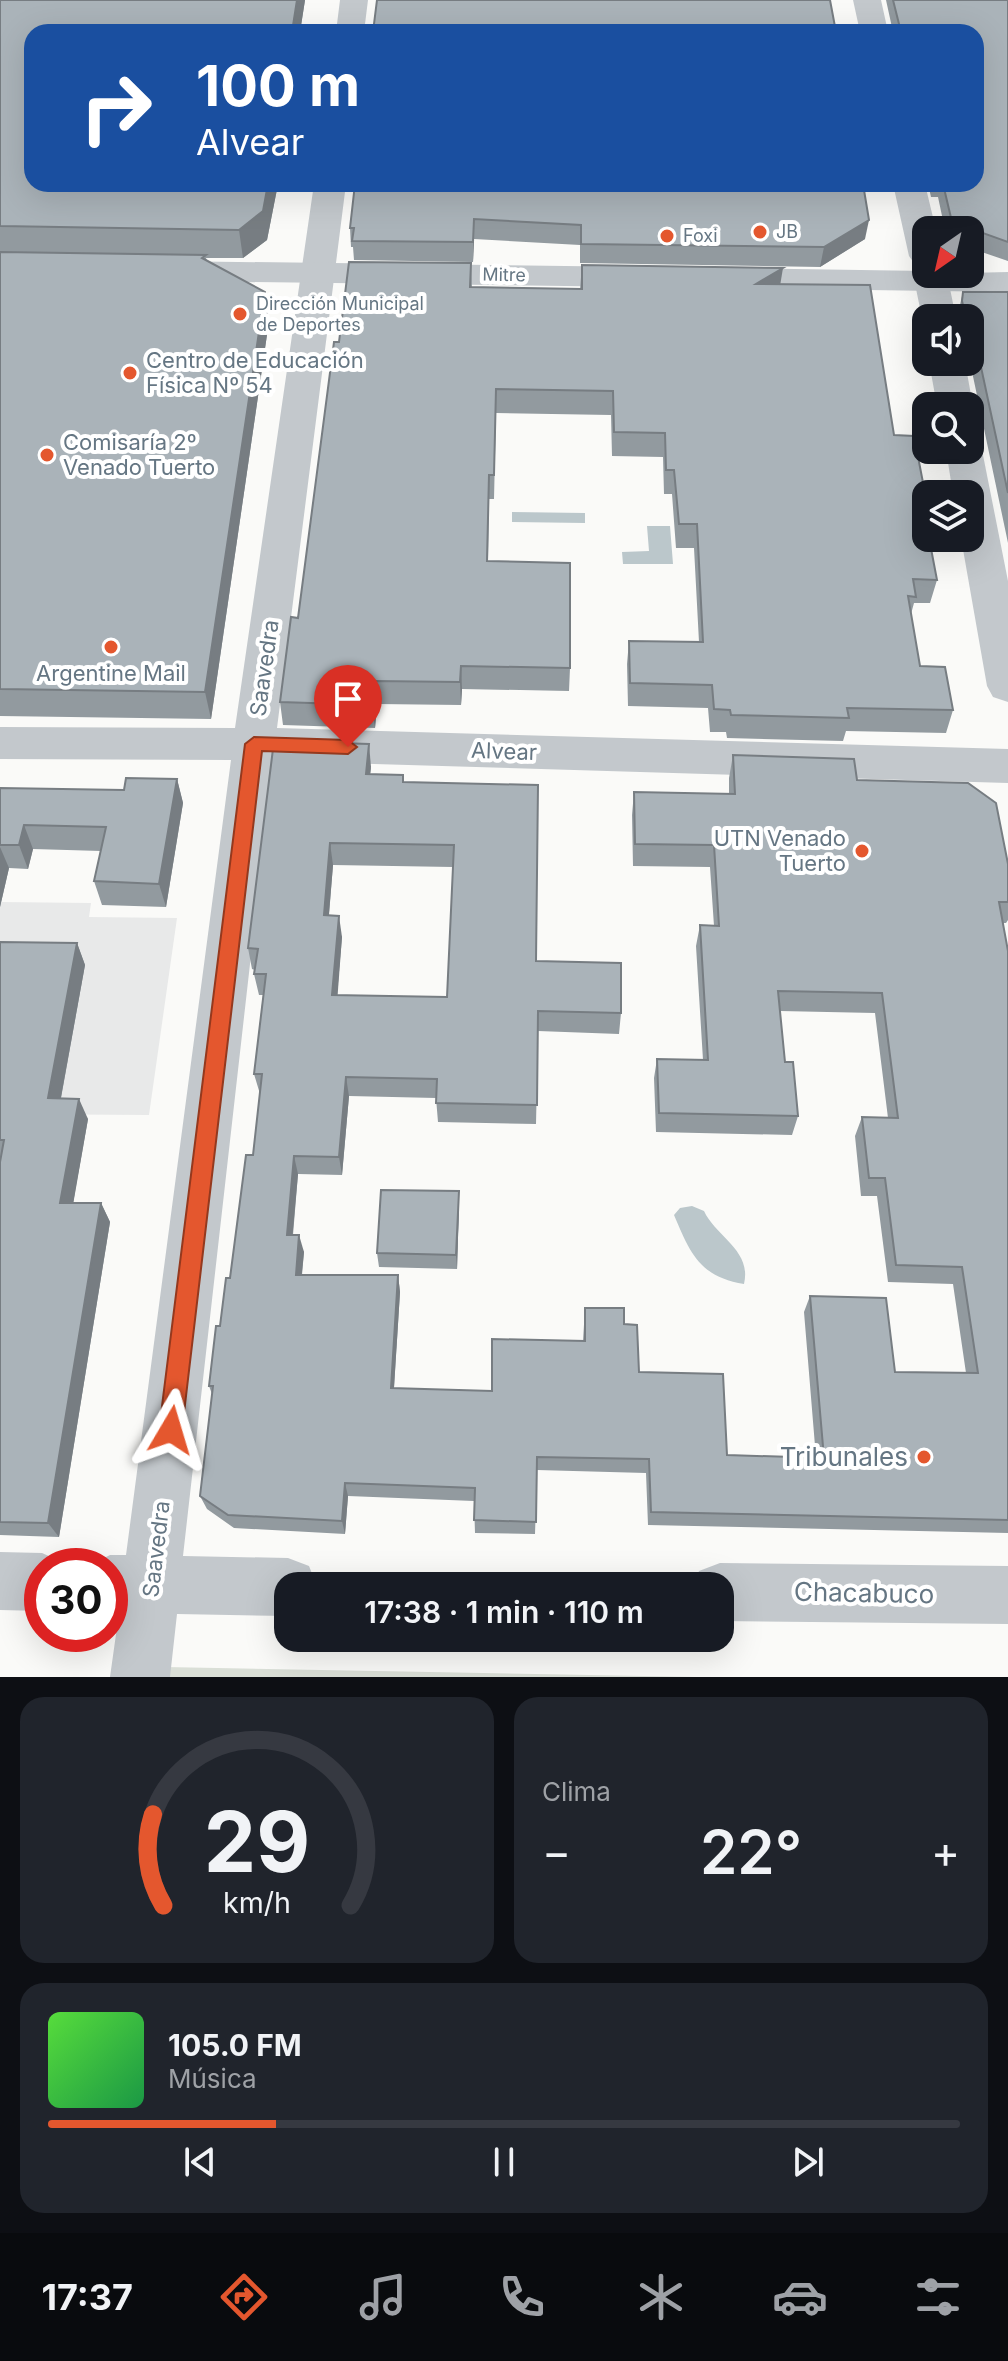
<!DOCTYPE html>
<html lang="es">
<meta charset="utf-8">
<style>
body{margin:0;font-family:Inter,sans-serif;background:#20242c;color:#f1f3f6;height:100vh;display:flex;flex-direction:column;font-size:30px;white-space:nowrap}
*{box-sizing:border-box;margin:0}
p{font-size:26px;color:#9ea1a6}
.icon{flex:none;width:44px;height:44px;fill:none;stroke:currentColor;stroke-width:2;stroke-linecap:round;stroke-linejoin:round}
.map{position:relative;height:1677px;overflow:hidden}
.side{display:flex;flex-direction:column;gap:20px;padding:20px;background:#0d0f14;flex:1}
.side>*{flex:none}
.hud{position:absolute;left:24px;top:24px;width:960px;height:168px;border-radius:24px;box-shadow:0 8px 32px #0002;background:#1a4fa0;color:#fff;overflow:hidden}
.needle{width:52px;rotate:214deg}
.buttons{position:absolute;left:912px;top:216px;display:grid;gap:16px}
.buttons a{display:grid;place-items:center;width:72px;height:72px;border-radius:16px;background:#171b24;box-shadow:0 8px 32px #0002;font-size:40px}
.speed{position:absolute;left:24px;top:1548px;display:flex;gap:16px;font-size:40px;font-weight:700;text-align:center}
.speed>*{display:grid;place-content:center;width:104px;height:104px;border-radius:50%;background:#171b24;box-shadow:0 8px 32px #0002;line-height:1}
.speed .limit{border:12px solid #d22;background:#fff;color:#111}
.pin{position:absolute;display:grid;place-items:center;width:68px;height:68px;color:#fff;margin:-82px -34px;border-radius:50% 50% 50% 0;rotate:-45deg;box-shadow:0 0 8px #0007}
.pin .icon{rotate:45deg}
.me{position:absolute;width:88px;margin:-44px;rotate:7deg;stroke-linejoin:round;filter:drop-shadow(0 0 6px #0008)}
.turn{display:flex;align-items:center;gap:28px;height:168px;padding:0 40px;font-size:36px}
.turn .icon{width:104px;height:104px;stroke-width:2.5}
.turn b{display:block;font-size:56px;line-height:68px}
.big{font-size:60px;font-weight:600;line-height:1.1}
.side .tile{flex:1;display:flex;flex-direction:column;justify-content:center;gap:12px;min-width:0;padding:0 28px;border-radius:24px;background:#20242c}
.side .dial{align-items:center;gap:0}
.dial svg{height:208px;overflow:visible;fill:none;stroke:#363941;stroke-width:7;stroke-linecap:round;text-anchor:middle}
.dial text{fill:#f1f3f6;stroke:none}
.song{display:flex;align-items:center;gap:24px}
.cover{width:96px;height:96px;border-radius:12px;background:linear-gradient(135deg,hsl(110 70% 55%),hsl(140 70% 35%))}
.played{height:8px;border-radius:4px;background:linear-gradient(90deg,#e4572e 25%,#363941 25%)}
.keys{display:flex;justify-content:space-around;direction:ltr}
.heat{display:flex;justify-content:space-between;align-items:center;font-size:44px;direction:ltr}
.side .tiles{flex:1;display:grid;gap:20px;grid-template-columns:1fr 1fr}
.tile:last-child{grid-column:span 2}
.trip{position:absolute;left:274px;top:1572px;width:460px;height:80px;border-radius:24px;background:#171b24;box-shadow:0 8px 32px #0002;font-weight:600;line-height:80px;text-align:center}
.menu{display:flex;height:128px;justify-content:space-around;align-items:center;background:#090b0e;color:#9ea1a6}
.menu .icon{width:56px;height:56px}
.menu .active{color:#e4572e}
.menu b{font-size:36px;color:#f1f3f6}
.map>svg:first-child{display:block}
</style>
<div class="map">
<svg width="1008" height="1677" viewBox="0 0 1008 1677">
<rect width="100%" height="100%" fill="#fafaf8"/>
<polygon fill="#e8e9e9" points="0,902 91,903 89,917 177,918 149,1115 0,1114"/>
<polygon fill="#dadfd7" points="165,1667 697,1677 163,1677"/>
<g fill="#bbc7cb">
<polygon points="512,512 585,513 585,523 512,522"/>
<polygon points="647,526 670,526 673,564 623,564 622,552 649,551"/>
<path d="M692,1206L704,1211C716,1237 752,1250 744,1284C700,1277 690,1253 674,1215L680,1208Z"/>
</g>
<g fill="none" stroke-linecap="round" stroke-linejoin="round">
<g fill="#c3c8cc" fill-rule="evenodd">
<polygon points="340,0 368,0 364,32 336,32"/>
<polygon points="853,0 881,0 888,32 860,32"/>
<polygon points="314,184 346,184 277,728 1008,749 1008,783 273,761 183,1556 288,1558 309,1566 317,1586 288,1586 288,1616 177,1614 170,1677 110,1677 119,1613 110,1613 110,1566 88,1566 110,1555 126,1555 231,760 0,759 0,727 235,728"/>
<polygon points="893,184 925,184 936,230 926,230 926,274 947,274 956,318 926,318 926,324 922,318 913,274 923,265 914,263 909,256"/>
<polygon points="929,362 965,362 973,406 970,411 970,406 937,406"/>
<polygon points="970,439 977,441 982,450 1008,581 1008,702 993,697 987,686 961,538 970,538 970,494 953,494 946,450 970,450"/>
<polygon points="0,1552 42,1553 62,1562 64,1566 42,1566 42,1611 0,1610"/>
<polygon points="720,1563 1008,1566 1008,1624 720,1621 720,1586 693,1586 699,1571"/>
</g>
<g fill="#c3c8cc" fill-rule="evenodd">
<polygon points="166,261 642,267 654,270 659,277 654,284 642,287 166,281 154,278 149,271 154,264"/>
<polygon points="722,268 926,271 926,274 1008,272 1008,292 722,288 710,285 705,278 710,271"/>
</g>
</g>
<g fill="#929a9f" fill-rule="evenodd">
<polygon points="0,0 305,0 300,32 32,32 32,184 278,184 267,240 243,258 206,258 207,261 269,321 211,719 0,716"/>
<polygon points="377,0 836,32 373,32"/>
<polygon points="886,0 1008,0 1008,261 970,248 970,230 945,230 938,197 931,197 928,184 976,184 976,32 893,32"/>
<polygon points="354,184 863,184 865,239 820,267 580,263 580,245 474,239 473,262 354,260 353,247 351,247 350,228 355,186"/>
<polygon points="471,263 472,287 580,289 582,265 780,284 894,435 926,538 937,580 930,603 914,603 911,614 920,666 953,710 946,733 846,731 843,741 727,738 726,732 710,732 708,708 628,706 627,664 629,641 699,642 694,548 676,548 672,494 664,494 663,457 612,456 611,415 496,413 494,499 489,499 488,561 570,668 569,691 462,689 461,705 377,704 375,728 283,725 280,702 298,618 339,342"/>
<polygon points="963,292 1008,292 1008,543 970,362 970,318 957,318"/>
<path d="M733,755L857,780L1008,864V920L1006,923H1003L1008,951V1533L648,1525L646,1473L537,1470L535,1534L475,1533L474,1501L348,1496L345,1534L234,1528L207,1509L200,1496L212,1394L209,1386L253,1155L260,1094L254,1074L263,995H259L254,974L255,970L252,969L248,948L371,767L370,774L404,782L538,785L536,961L621,1013L619,1034L538,1031L536,1124L438,1122L436,1098L349,1096L342,1175L298,1174L293,1235L304,1252L302,1275H398L400,1292L394,1388L492,1391L583,1341L585,1308L624,1324L639,1372L727,1455L816,1458L804,1312L810,1296L895,1372L966,1373L953,1284L888,1282L877,1196H861L855,1136L862,1117L888,1118L875,1013L780,1011L785,1062L798,1116L792,1135L656,1132L654,1078L657,1059L703,1060L696,946L700,925L714,926L710,867L633,866L632,815L634,792L729,794V778ZM333,865L453,867L447,997L337,995L342,937L329,915Z"/>
<polygon points="177,779 183,803 166,907 102,905 94,881 101,851 33,849 28,869 9,868 0,907 0,788 124,790"/>
<polygon points="0,942 77,943 85,965 61,1098 88,1119 73,1203 101,1203 110,1222 59,1537 0,1535"/>
<polygon points="459,1191 459,1206 457,1269 379,1267 377,1253"/>
</g>
<g fill="#777d82">
<polygon points="297,0 305,0 300,32 292,32"/>
<polygon points="268,184 278,184 267,240 243,258 239,230"/>
<polygon points="474,219 474,239 473,262 473,242"/>
<polygon points="869,220 865,239 820,267 824,247"/>
<polygon points="783,268 779,292 756,284"/>
<polygon points="265,292 269,321 211,719 205,692"/>
<polygon points="461,666 462,689 461,705 460,682"/>
<polygon points="375,681 377,704 375,728 372,705"/>
<polygon points="369,744 371,767 368,796 366,774"/>
<polygon points="177,779 183,803 166,907 159,884"/>
<polygon points="24,825 33,849 28,869 19,845"/>
<polygon points="330,843 333,865 327,937 324,915"/>
<polygon points="0,847 9,868 0,907"/>
<polygon points="339,916 342,937 336,1016 332,995"/>
<polygon points="77,943 85,965 57,1119 48,1098"/>
<polygon points="346,1077 349,1096 342,1175 339,1157"/>
<polygon points="79,1099 88,1119 70,1222 60,1203"/>
<polygon points="294,1156 298,1174 291,1252 287,1235"/>
<polygon points="459,1191 459,1206 457,1269 456,1255"/>
<polygon points="101,1203 110,1222 59,1537 48,1523"/>
<polygon points="299,1235 304,1252 300,1291 296,1275"/>
<polygon points="398,1275 400,1292 393,1403 391,1388"/>
<polygon points="345,1483 348,1496 345,1534 342,1521"/>
</g>
<g fill="#aab3b9" stroke="#777d82" stroke-width="2" fill-rule="evenodd">
<polygon points="0,0 297,0 292,32 32,32 32,184 268,184 263,211 239,230 0,226"/>
<polygon points="377,0 830,0 836,32 565,32 565,29 486,28 486,32 373,32"/>
<polygon points="893,0 1008,0 1008,242 952,222 943,184 976,184 976,32 901,32"/>
<polygon points="355,184 863,184 869,220 824,247 581,244 581,225 474,219 473,242 352,241 354,228 350,228"/>
<polygon points="0,252 206,255 202,258 265,292 205,692 0,689"/>
<polygon points="349,262 471,263 470,287 582,289 582,265 783,268 756,284 870,285 894,435 914,436 926,498 926,538 929,538 937,580 913,579 916,597 908,596 920,666 945,667 953,710 847,708 849,718 731,715 730,710 714,709 712,685 630,683 629,641 703,642 697,524 679,524 674,470 666,470 665,433 614,432 613,391 496,389 494,475 489,475 487,561 570,563 570,668 461,666 460,682 375,681 372,705 280,702 291,617 298,618 334,342 339,342"/>
<polygon points="963,292 1008,292 1008,493 975,339 970,338 970,318 966,318 962,301"/>
<path d="M274,741L369,744L366,774L403,775V782L538,785L536,961L621,963V1013L538,1011L537,1105L436,1103L437,1079L346,1077L339,1157L294,1156L287,1235H299L296,1275H398L391,1388L492,1391V1339L585,1341V1308H624V1324L637,1325L639,1372L723,1374L727,1455L824,1458L810,1296L886,1298L895,1372L978,1373L962,1267L896,1265L885,1178H869L862,1117L898,1118L882,993L778,991L785,1062H793L798,1116L659,1113L657,1059L708,1060L700,925L719,926L714,845L635,844L634,792L735,794L733,755L854,759L857,780L968,783L996,803L1008,864V902H999L1008,951V1520L651,1512L649,1459L537,1457L536,1522L474,1520L475,1488L345,1483L342,1521L228,1515L200,1496L213,1386H209L216,1326H220L226,1278H230L246,1155H253L262,1074H254L266,974H254L258,949L248,948ZM330,843L454,845L447,997L332,995L339,916L324,915Z"/>
<polygon points="126,778 177,779 159,884 94,881 106,827 24,825 19,845 0,845 0,788 124,790"/>
<polygon points="0,942 77,943 48,1098 79,1099 60,1203 101,1203 48,1523 0,1522 0,1162 4,1140 0,1140"/>
<polygon points="381,1190 459,1191 456,1255 377,1253"/>
</g>
<polygon fill="#e4572e" stroke="#94391e" stroke-width="2" points="254,737 348,740 357,747 348,754 262,751 182,1430 179,1438 171,1441 163,1438 159,1430 245,744"/>
<g fill="#e4572e" stroke="#fff" stroke-width="3">
<circle cx="760" cy="232" r="8"/>
<circle cx="667" cy="236" r="8"/>
<circle cx="240" cy="314" r="8"/>
<circle cx="130" cy="373" r="8"/>
<circle cx="47" cy="455" r="8"/>
<circle cx="111" cy="647" r="8"/>
<circle cx="862" cy="851" r="8"/>
<circle cx="924" cy="1457" r="8"/>
</g>
<g text-anchor="middle" stroke-width="8" stroke-linejoin="round" paint-order="stroke">
<g font-size="18" fill="#657683" stroke="#fff" text-anchor="start">
<text x="776" y="238">JB</text>
<text x="683" y="242">Foxi</text>
<text x="256" y="310">Dirección Municipal<tspan x="256" dy="21">de Deportes</tspan></text>
</g>
<g font-size="18" fill="#657683" stroke="#fff">
<text transform="translate(504 275) rotate(1)" y="6">Mitre</text>
</g>
<g font-size="22" fill="#657683" stroke="#fff" text-anchor="start">
<text x="146" y="368">Centro de Educación<tspan x="146" dy="25">Física Nº 54</tspan></text>
<text x="63" y="450">Comisaría 2º<tspan x="63" dy="25">Venado Tuerto</tspan></text>
<text x="111" y="681" text-anchor="middle">Argentine Mail</text>
<text x="846" y="846" text-anchor="end">UTN Venado<tspan x="846" dy="25">Tuerto</tspan></text>
</g>
<g font-size="22" fill="#657683" stroke="#fff">
<text transform="translate(264 668) rotate(-82)" y="8">Saavedra</text>
<text transform="translate(504 751) rotate(2)" y="8">Alvear</text>
<text transform="translate(156 1549) rotate(-83)" y="8">Saavedra</text>
</g>
<g font-size="26" fill="#657683" stroke="#fff" text-anchor="end">
<text x="908" y="1466">Tribunales</text>
</g>
<g font-size="26" fill="#657683" stroke="#fff">
<text transform="translate(864 1593) rotate(1)" y="9">Chacabuco</text>
</g>
</g>
</svg>
<div class="buttons">
<a><svg class="needle" viewBox="-14 -14 28 28"><path d="M0-13l5 13h-10z" fill="#e53935"/><path d="M0 13l5-13h-10z" fill="#9ea1a6"/></svg></a>
<a><svg class="icon" aria-label="sound" viewBox="0 0 24 24"><path d="M4 9h4l5-4v14l-5-4H4zM17 9q2 3 0 6"/></svg></a>
<a><svg class="icon" aria-label="search" viewBox="0 0 24 24"><circle cx="10" cy="10" r="6"/><path d="M15 15l6 6"/></svg></a>
<a><svg class="icon" aria-label="layers" viewBox="0 0 24 24"><path d="M12 4l9 5-9 5-9-5zM3 14l9 5 9-5"/></svg></a>
</div>
<div class="speed"><div class="limit">30</div></div>
<div class="pin" style="left:348px;top:747px;background:#d93025"><svg class="icon" aria-label="arrive" viewBox="0 0 24 24"><path d="M6 21V4h12l-3 4 3 4H6"/></svg></div>
<svg class="me" style="left:171px;top:1430px" viewBox="-20 -20 40 40"><path d="M0-17L14 15 0 8-14 15z" fill="#e4572e" stroke="#fff" stroke-width="4"/></svg>
<div class="trip">17:38 · 1 min · 110 m</div>
<div class="hud">
<div class="turn"><svg class="icon" aria-label="right" viewBox="0 0 24 24"><path d="M7 20v-9h11M14 6l5 5-5 5"/></svg><div><b>100 m</b>Alvear</div></div>
</div>
</div>
<section class="side">
<div class="tiles">
<div class="tile dial"><svg viewBox="0 0 100 80">
<path d="M14 69A42 42 0 1 1 86 69"/>
<path d="M14 69A42 42 0 0 1 10 34" stroke="#e4572e"/>
<text x="50" y="56" font-size="32" font-weight="700">29</text>
<text x="50" y="72" font-size="11">km/h</text>
</svg></div>
<div class="tile"><p>Clima</p>
<div class="heat"><a>−</a><b class="big">22°</b><a>+</a></div>
</div>
<div class="tile">
<div class="song"><i class="cover"></i><div><b>105.0 FM</b><p>Música</p></div></div>
<div class="played"></div>
<div class="keys"><svg class="icon" aria-label="previous" viewBox="0 0 24 24"><path d="M18 5L8 12l10 7zM5 5v14"/></svg><svg class="icon" aria-label="pause" viewBox="0 0 24 24"><path d="M8 5v14M16 5v14"/></svg><svg class="icon" aria-label="next" viewBox="0 0 24 24"><path d="M6 5l10 7-10 7zM19 5v14"/></svg></div>
</div>
</div>
</section>
<nav class="menu">
<b>17:37</b>
<svg class="icon active" aria-label="directions" viewBox="0 0 24 24"><path d="M12 3l9 9-9 9-9-9zM9 14v-3h6M13 9l2 2-2 2"/></svg>
<svg class="icon" aria-label="music" viewBox="0 0 24 24"><path d="M9 18V5l10-2v13"/><circle cx="6" cy="18" r="3"/><circle cx="16" cy="16" r="3"/></svg>
<svg class="icon" aria-label="phone" viewBox="0 0 24 24"><path d="M5 4h4l2 5-3 2q2 4 5 5l2-3 5 2v4C11 20 4 13 5 4z"/></svg>
<svg class="icon" aria-label="climate" viewBox="0 0 24 24"><path d="M12 3v18M4 7l16 10M4 17L20 7"/></svg>
<svg class="icon" aria-label="car" viewBox="0 0 24 24"><path d="M5 17H2v-5l4-1 3-4h7l3 4 3 1v5h-3M9 17h6M6 11h13"/><circle cx="7" cy="17" r="2"/><circle cx="17" cy="17" r="2"/></svg>
<svg class="icon" aria-label="filters" viewBox="0 0 24 24"><path d="M4 7h16M4 17h16"/><circle cx="9" cy="7" r="2"/><circle cx="15" cy="17" r="2"/></svg>
</nav>
